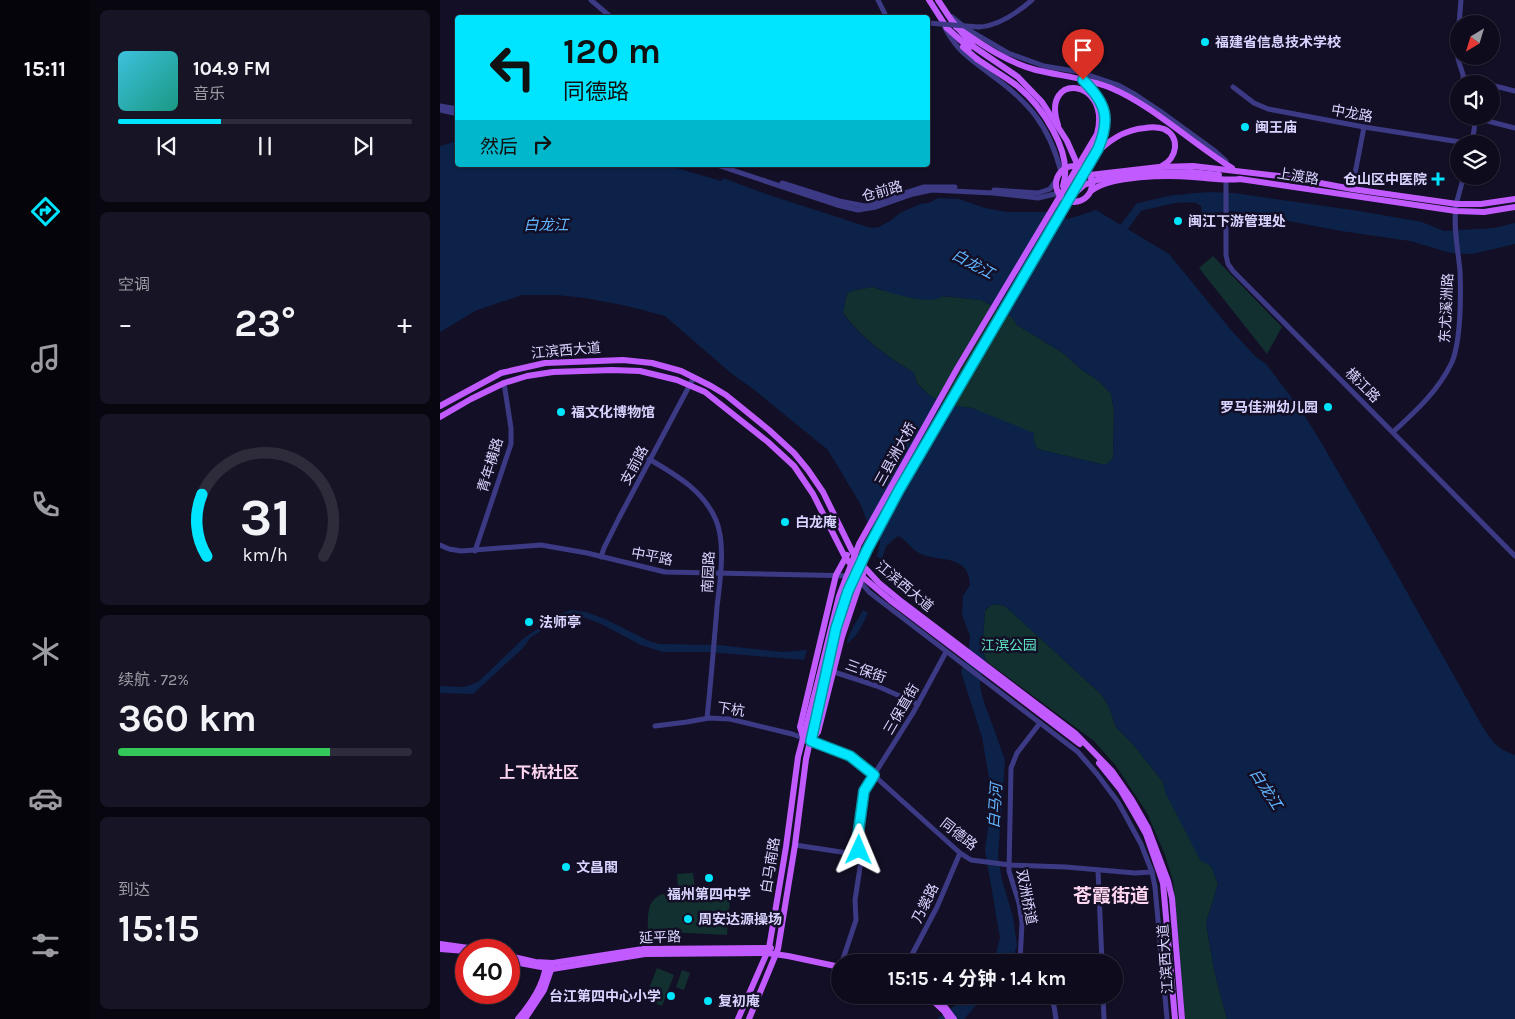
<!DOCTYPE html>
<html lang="zh">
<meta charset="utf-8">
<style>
body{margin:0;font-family:Karla,"Noto Sans SC",sans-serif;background:#171425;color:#f1f3f6;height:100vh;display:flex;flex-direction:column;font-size:19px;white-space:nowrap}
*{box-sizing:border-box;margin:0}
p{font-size:16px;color:#9b9ba3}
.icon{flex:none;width:28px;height:28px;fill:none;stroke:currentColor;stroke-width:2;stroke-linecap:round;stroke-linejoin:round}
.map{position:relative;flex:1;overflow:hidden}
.drawer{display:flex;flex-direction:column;gap:10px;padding:10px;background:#08060f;width:350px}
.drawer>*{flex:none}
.banner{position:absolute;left:15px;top:15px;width:475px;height:152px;border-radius:5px;box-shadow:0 1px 4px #0004,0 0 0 1px #2e2b3b;background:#00e5ff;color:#111;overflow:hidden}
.needle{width:32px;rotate:218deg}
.tools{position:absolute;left:1010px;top:15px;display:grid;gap:10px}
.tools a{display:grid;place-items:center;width:50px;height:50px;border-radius:50%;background:#0e0b1c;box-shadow:0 1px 4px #0004,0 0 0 1px #2e2b3b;font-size:25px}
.speed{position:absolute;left:15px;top:939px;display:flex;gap:10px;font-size:25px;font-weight:700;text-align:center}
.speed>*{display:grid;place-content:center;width:65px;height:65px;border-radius:50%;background:#0e0b1c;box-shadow:0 1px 4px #0004,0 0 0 1px #2e2b3b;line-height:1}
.speed .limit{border:8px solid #d22;background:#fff;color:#111}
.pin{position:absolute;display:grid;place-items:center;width:42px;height:42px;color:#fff;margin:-51px -21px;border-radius:50% 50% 50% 0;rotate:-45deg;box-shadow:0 0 5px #0007}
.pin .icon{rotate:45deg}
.me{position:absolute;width:55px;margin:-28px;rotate:1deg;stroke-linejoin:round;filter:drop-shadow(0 0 4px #0008)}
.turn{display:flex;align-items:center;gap:18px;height:105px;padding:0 25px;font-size:22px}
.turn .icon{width:65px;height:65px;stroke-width:2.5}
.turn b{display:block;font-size:35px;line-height:42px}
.then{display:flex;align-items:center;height:48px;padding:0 25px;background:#0003;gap:10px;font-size:19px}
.big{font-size:38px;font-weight:700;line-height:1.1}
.drawer .widget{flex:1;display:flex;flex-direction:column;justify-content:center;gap:8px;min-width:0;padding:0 18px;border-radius:8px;background:#171425}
.drawer .dial{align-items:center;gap:0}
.dial svg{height:130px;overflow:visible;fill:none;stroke:#2e2b3b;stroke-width:7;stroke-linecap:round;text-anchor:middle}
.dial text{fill:#f1f3f6;stroke:none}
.song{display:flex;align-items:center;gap:15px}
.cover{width:60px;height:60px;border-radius:8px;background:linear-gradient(135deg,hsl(190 70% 55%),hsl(170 70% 35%))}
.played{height:5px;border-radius:2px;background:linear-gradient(90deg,#00e5ff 35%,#2e2b3b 35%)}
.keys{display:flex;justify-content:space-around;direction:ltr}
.heat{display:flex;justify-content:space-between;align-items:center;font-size:28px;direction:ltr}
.charge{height:8px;border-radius:4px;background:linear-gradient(90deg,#34c759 72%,#2e2b3b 0)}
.trip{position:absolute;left:391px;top:954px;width:292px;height:50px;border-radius:25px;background:#0e0b1c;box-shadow:0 1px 4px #0004,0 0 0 1px #2e2b3b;font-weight:700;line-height:50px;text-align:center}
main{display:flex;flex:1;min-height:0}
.menu{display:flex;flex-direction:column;width:90px;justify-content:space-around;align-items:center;background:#06040b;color:#9b9ba3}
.menu .icon{width:35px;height:35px}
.menu .active{color:#00e5ff}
.menu b{font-size:22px;color:#f1f3f6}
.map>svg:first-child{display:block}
</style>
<main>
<nav class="menu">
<b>15:11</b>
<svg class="icon active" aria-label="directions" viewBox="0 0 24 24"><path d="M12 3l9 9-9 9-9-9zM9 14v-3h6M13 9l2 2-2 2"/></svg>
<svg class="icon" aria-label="music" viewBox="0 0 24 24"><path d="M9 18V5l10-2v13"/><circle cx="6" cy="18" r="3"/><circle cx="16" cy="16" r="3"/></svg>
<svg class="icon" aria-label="phone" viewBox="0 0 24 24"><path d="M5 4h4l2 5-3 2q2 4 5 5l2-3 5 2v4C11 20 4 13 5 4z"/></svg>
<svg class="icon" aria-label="climate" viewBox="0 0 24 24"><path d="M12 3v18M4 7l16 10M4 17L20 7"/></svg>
<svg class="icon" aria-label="car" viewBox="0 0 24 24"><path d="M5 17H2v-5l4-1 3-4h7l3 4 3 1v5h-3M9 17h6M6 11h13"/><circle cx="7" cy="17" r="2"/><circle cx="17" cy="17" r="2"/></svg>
<svg class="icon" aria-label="filters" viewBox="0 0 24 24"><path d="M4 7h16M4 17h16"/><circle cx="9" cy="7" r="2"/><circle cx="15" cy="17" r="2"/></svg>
</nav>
<section class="drawer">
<div class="widget">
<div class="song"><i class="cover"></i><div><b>104.9 FM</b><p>音乐</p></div></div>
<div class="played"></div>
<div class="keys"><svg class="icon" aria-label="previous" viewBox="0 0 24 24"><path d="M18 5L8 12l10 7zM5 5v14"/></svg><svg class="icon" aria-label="pause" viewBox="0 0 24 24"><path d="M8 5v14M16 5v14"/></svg><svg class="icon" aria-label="next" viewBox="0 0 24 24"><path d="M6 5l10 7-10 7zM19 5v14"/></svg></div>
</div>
<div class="widget"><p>空调</p>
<div class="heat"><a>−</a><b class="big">23°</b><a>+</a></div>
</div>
<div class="widget dial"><svg viewBox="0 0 100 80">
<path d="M14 69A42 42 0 1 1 86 69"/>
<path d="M14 69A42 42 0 0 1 11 31" stroke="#00e5ff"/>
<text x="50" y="56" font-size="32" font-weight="700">31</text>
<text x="50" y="72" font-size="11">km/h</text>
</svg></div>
<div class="widget"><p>续航 · 72%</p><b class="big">360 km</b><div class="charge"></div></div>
<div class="widget"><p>到达</p><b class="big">15:15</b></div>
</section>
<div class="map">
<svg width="1075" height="1019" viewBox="0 0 1075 1019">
<rect width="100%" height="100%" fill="#130f26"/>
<g fill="#12302f">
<polygon points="773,256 842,327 827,354 759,268"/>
<path d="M433,287L441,290L541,300L571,316L577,325L623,353L642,370L659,381L671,394L674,411L673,458L667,464H661L597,449L594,441L532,408L507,405L489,395L477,383L474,373C448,357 421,338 403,313L407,293L415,290Z"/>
<polygon points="558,604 565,606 662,695 670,709 676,727 691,742 723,782 726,794 771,866 778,884 766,923 774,970 787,1019 745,1019 733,881 725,855 707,813 676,766 654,741 546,661 541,644 543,638 545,611 551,605"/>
<polygon points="253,873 255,888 238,889 237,874"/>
<path d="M222,894L284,896V899L290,900L287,935L208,931C208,916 206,901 222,894Z"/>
<polygon points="217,968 234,975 222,1006 205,999"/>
<polygon points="242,970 250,973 244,990 236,987"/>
</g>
<g fill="#0c2248" fill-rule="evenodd">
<path d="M17,141L18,165H226L281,181L283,178L329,195L431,228L439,227L450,221L460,213L480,204L489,203L498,198L519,199L545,208L567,212H606L628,219L656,210L729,254L791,330L815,356L826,364L861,410L881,442L954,569L1041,724C1051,740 1056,749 1075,755V1019H787L774,970L766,923L778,884L771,866L760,860L726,794L723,782L691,742L676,727L670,709L662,695L565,606C557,604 550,603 545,611L543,638L541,644L546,661L540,678V686L543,699L565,760L558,856L562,880L573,917L577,945L572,962H554L560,938L545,850L549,822V778L542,737L521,672L529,647L530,636L522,615L523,596L530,585C529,553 499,563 479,553C471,549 467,540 458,536L446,546L442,559L437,557L440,541L427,521L421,505L388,450L312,388L292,374L225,316L187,306L145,298L117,295H82L37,310L0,332V146ZM433,287C449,292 489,307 503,296L541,300L571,316L577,325L623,353L642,370L659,381L671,394L674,411L673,458L667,464H661L597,449L594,441V433L532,408L507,405L489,395L477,384L474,373C448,357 420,338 403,313L407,293L415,290Z"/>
<polygon points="769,192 794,193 919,211 982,222 1004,231 1054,228 1075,223 1075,244 1032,254 1011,253 970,241 901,231 822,216 792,211 762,214 761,206 756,203 745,202 745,194"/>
<polygon points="131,610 146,612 165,619 209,641 220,644 279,645 343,652 367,650 364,660 269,652 223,652 201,645 161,624 146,618 129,615 119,619 90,638 83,648 33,694 0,693 0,686 24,687 38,682 84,638 117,615"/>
<path d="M423,610L428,613C422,626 418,635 407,644C408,633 417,621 423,610Z"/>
<polygon points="529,995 545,995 524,1019 497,1019"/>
</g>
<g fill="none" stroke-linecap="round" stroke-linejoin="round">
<polyline stroke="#0c2248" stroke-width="8" points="679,234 699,207 734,199 755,198"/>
<g stroke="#3d3a85" stroke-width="5">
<polyline points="151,0 172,18"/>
<polyline points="438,0 447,18"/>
<polyline points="512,17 527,29 568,53 604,66 640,72 678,85 696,95 720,111 775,151 786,161"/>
<polyline points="1019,24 1021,0"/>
<path d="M539,27C558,26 578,12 592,0"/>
<path d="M505,28C518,52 529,58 550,74C589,102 609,125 621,172"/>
<polyline points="1019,28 1018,59 1026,84"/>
<polyline points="1023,77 1048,84"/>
<polyline points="1051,85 1075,91"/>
<polyline points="793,87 814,103 828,109 924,127 1033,144"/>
<polyline points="0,106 18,109"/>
<polyline points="0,110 18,114"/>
<polyline points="1036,118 1075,128"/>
<polyline points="1032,144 1036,116"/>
<polyline points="277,165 397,205 418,210 436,207 473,194 492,190 553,193 598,198 619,193"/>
<polyline points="786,181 786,255 788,264 793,271 1075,556"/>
<polyline points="342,183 399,201 425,206 484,187 515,187"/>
<polyline points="912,189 924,127"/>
<polyline points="554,190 598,193 610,189 617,179"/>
<path d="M953,432C976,411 999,390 1012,362C1021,340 1021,295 1020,271C1018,249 1013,227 1016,206C1018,196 1021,186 1024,176"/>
<path d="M209,459C236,475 263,490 276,520C286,544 280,581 277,607C274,644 271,681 267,718"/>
<polyline points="0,545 9,549 21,551 101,545 147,553 225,572 418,576"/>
<polyline points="35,551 71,444 71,428 64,383"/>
<polyline points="161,557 164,548 179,518 254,377"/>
<polyline points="419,580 429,592 638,752 657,774 678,802 701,844 712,872 715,887 727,1019"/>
<polyline points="394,672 437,686 478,704"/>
<polyline points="215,726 247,722 269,718 290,719 352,734 404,753 420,763 520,853 531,860 570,865 626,867 695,873 712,872"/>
<polyline points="355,845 421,855"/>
<polyline points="658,870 662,962"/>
<polyline points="402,962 416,920 415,900 421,861 417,838 425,789 473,713 506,652"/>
<polyline points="468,962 497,907 520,853"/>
<polyline points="580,962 582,923 579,903 569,871 571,768 577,753 600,723"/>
<polyline points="608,995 614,1006 616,1019"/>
<polyline points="663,995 664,1019"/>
</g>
<g stroke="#c25bff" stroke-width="6">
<polyline points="489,0 507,28"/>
<polyline points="498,0 512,21 534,47 578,77 602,102 627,141 638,166"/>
<path d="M516,27C541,44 566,62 596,70C621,76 647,78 671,88C712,105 753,144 792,168"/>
<polyline points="507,28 529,48"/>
<polyline points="523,47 537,59"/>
<path d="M643,80C665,103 672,120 657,150"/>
<path d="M652,158C667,141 683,130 705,128C711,127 718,127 724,129C741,137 737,158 722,166"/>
<circle cx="634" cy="184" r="18"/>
<polyline points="751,172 779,175"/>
<polyline points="650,175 719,167 753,166 848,177 912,189 1017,204 1041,204 1075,199"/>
<path d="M651,191C671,175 728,175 753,177C769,178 784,181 800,179L1016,211L1044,212L1075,207"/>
<polyline points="0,406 61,373 105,363 183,360 212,363 241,371 271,386 286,395 329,430 354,453 368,470 383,492 415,557 439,583 462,602 636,734 672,771 692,800 708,828 728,881 732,898 742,1019"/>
<polyline points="0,417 31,399 64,383 87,376 113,372 172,370 200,371 237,380 265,392 328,442 354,466 373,494 405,557 418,573 450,600 640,744"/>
<polyline points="363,737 360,727 396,575 407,555"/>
<polyline points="373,738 378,732 402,637 423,574"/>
<polyline points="659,763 680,789 693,811 706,834 723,883 735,1019"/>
<polyline points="0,944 43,950"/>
<polyline points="0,949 26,951"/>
<polyline points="69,956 95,962 113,963 203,949 331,948"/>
<polyline points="69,961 112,969 205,954 327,953 348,956 400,967"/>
<polyline points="487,995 504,1011 509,1019"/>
<polyline points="496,995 514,1019"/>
<path d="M78,1019C91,1003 104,985 106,964"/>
<polyline points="85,1019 104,990 112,967"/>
<polyline points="298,1019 329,948 346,847 358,757 379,677"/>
<polyline points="309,1019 338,949 355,845 366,759 384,679"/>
</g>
<polyline stroke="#3d3a85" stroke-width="5" points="488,23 539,27"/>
<g stroke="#c25bff" stroke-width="6">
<path d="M537,59C550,68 564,76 576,85C601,105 634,152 623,186"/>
<polyline points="634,194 644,185 657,180 702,173 751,172"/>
<path d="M379,677L399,596L419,544L518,367L657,134C672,78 600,71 618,125"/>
<polyline points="384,679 400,614 427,550 459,490 652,158"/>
</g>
</g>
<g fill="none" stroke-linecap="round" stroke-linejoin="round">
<defs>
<path id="route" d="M419,850L418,835L424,791L434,775L410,756L371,741L396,628L408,591L427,550L459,490L658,149C671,118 666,103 643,80"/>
</defs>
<use href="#route" stroke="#0095a6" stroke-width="12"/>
<use href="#route" stroke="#00e5ff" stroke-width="9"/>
</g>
<g fill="#00e5ff" stroke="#130f26" stroke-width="2">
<circle cx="765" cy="42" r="5"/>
<circle cx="805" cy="127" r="5"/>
<path d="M995.5 171.5h5v5h5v5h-5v5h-5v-5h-5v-5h5z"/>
<circle cx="738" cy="221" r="5"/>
<circle cx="888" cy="407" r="5"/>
<circle cx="121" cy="412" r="5"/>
<circle cx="345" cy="522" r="5"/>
<circle cx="89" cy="622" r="5"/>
<circle cx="126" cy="867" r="5"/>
<circle cx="269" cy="878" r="5"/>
<circle cx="248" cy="919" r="5"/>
<circle cx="231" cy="996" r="5"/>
<circle cx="268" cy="1001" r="5"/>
</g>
<g text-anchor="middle" stroke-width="5" stroke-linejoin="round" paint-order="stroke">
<g font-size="14" font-weight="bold" fill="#d9d4ff" stroke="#130f26" text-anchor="start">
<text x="775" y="47">福建省信息技术学校</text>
<text x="815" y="132">闽王庙</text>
<text x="987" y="184" text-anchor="end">仓山区中医院</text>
<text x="748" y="226">闽江下游管理处</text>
<text x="878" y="412" text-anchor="end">罗马佳洲幼儿园</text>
<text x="131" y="417">福文化博物馆</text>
<text x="355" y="527">白龙庵</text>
<text x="99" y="627">法师亭</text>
<text x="136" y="872">文昌閣</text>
<text x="269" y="899" text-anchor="middle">福州第四中学</text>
<text x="258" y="924">周安达源操场</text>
<text x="221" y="1001" text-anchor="end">台江第四中心小学</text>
<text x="278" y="1006">复初庵</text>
</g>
<g font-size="14" fill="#d9d4ff" stroke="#130f26">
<text transform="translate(912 113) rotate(10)" y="5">中龙路</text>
<text transform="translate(858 176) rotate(9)" y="5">上渡路</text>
<text transform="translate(442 191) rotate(-16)" y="5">仓前路</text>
<text transform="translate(1006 308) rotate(-87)" y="5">东尤溪洲路</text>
<text transform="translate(126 350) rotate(-5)" y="5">江滨西大道</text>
<text transform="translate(923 385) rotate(45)" y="5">横江路</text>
<text transform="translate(455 454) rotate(-61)" y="5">三县洲大桥</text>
<text transform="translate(50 465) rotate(-73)" y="5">青年横路</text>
<text transform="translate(194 465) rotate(-62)" y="5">支前路</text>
<text transform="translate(212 556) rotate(11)" y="5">中平路</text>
<text transform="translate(268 572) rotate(-87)" y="5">南园路</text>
<text transform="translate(465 586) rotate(40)" y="5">江滨西大道</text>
<text transform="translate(426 671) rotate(20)" y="5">三保街</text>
<text transform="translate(291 709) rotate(8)" y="5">下杭</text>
<text transform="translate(461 709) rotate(-60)" y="5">三保直街</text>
<text transform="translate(519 834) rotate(38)" y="5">同德路</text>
<text transform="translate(330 865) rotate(-81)" y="5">白马南路</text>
<text transform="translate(587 897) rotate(79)" y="5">双洲桥道</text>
<text transform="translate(485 903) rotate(-64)" y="5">乃裳路</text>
<text transform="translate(220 937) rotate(-2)" y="5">延平路</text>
<text transform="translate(725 959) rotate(-94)" y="5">江滨西大道</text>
</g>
<g font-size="14" fill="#5fe0c0" stroke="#130f26">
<text x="569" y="650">江滨公园</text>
</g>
<g font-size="15" font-style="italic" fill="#62b6ff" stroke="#130f26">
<text x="106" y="230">白龙江</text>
<text transform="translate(533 264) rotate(28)" y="5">白龙江</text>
<text transform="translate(826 789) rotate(57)" y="5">白龙江</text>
<text transform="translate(555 806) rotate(-86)" y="5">白马河</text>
</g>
<g font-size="16" font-weight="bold" fill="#ffd6f0" stroke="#130f26">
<text x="99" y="778">上下杭社区</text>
</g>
<g font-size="19" font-weight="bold" fill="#ffd6f0" stroke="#130f26">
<text x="671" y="902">苍霞街道</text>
</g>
</g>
</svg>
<div class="tools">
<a><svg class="needle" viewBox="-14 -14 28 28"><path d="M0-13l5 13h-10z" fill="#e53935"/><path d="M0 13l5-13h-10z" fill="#9b9ba3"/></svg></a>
<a><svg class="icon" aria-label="sound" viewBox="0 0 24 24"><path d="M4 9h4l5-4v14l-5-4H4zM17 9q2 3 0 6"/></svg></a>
<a><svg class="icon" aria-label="layers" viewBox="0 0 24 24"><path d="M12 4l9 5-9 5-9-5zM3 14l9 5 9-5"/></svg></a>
</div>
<div class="speed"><div class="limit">40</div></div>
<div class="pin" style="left:643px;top:80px;background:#d93025"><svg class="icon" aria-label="arrive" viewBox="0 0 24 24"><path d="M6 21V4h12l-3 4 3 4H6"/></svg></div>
<svg class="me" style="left:419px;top:850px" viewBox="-20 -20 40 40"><path d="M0-17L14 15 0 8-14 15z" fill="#00e5ff" stroke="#fff" stroke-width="4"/></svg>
<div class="trip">15:15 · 4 分钟 · 1.4 km</div>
<div class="banner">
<div class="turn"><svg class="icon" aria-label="left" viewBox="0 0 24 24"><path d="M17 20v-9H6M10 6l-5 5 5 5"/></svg><div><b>120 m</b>同德路</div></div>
<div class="then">然后<svg class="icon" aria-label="right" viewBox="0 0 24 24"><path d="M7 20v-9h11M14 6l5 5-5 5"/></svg></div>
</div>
</div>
</main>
